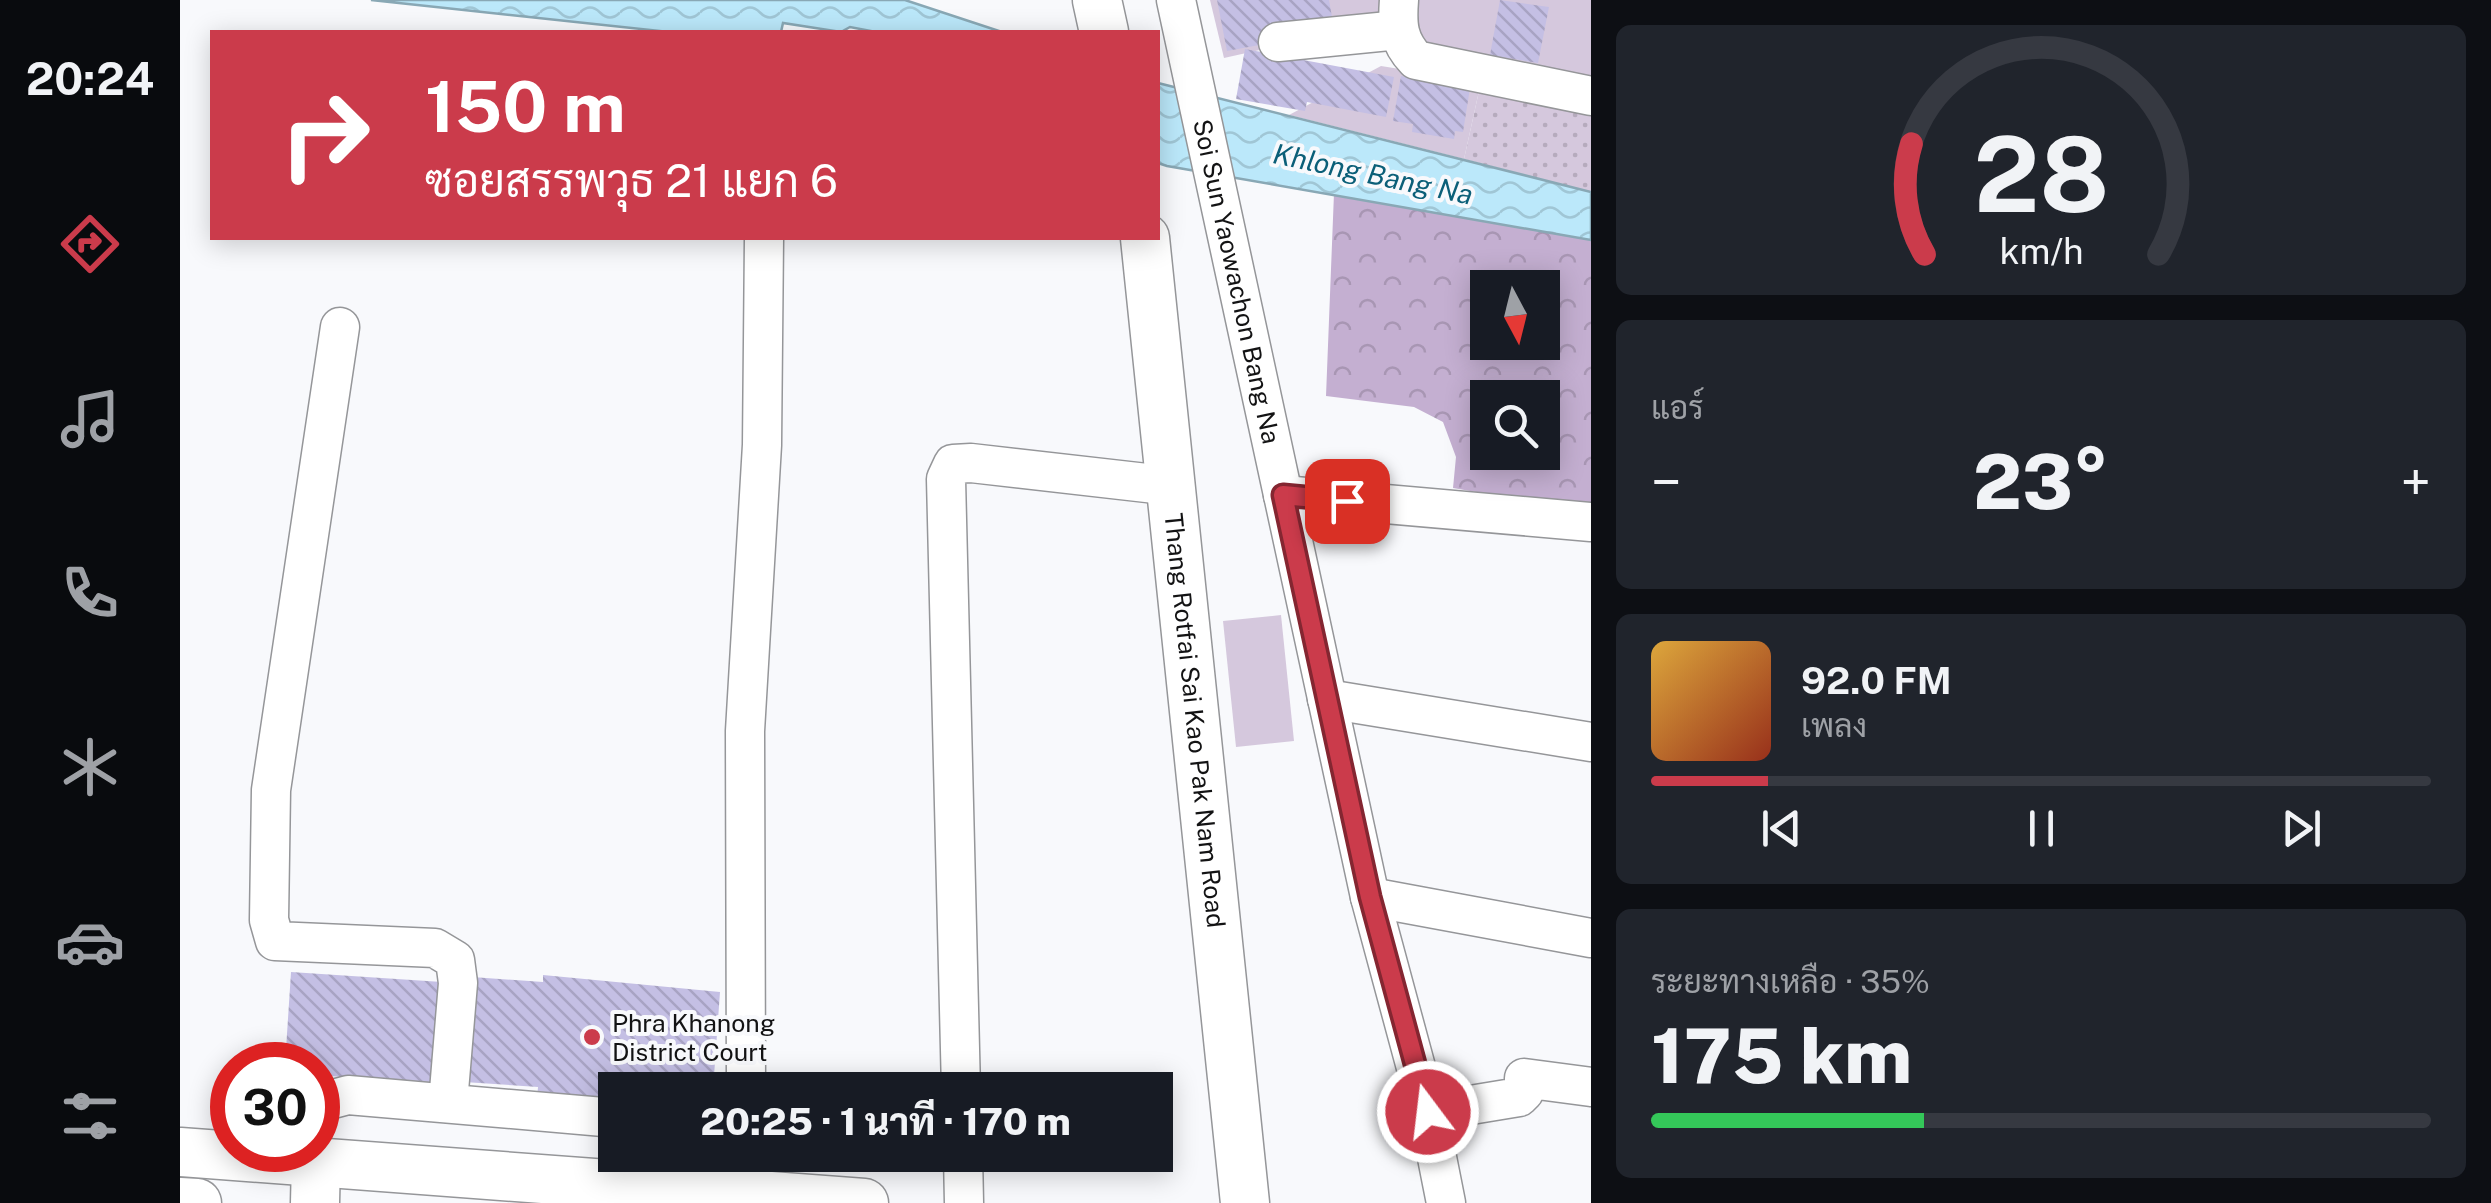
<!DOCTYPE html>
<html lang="th">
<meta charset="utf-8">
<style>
body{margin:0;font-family:"Public Sans",Sarabun,sans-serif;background:#20242c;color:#f1f3f6;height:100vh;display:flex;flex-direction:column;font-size:38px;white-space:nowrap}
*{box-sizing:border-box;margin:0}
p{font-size:32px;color:#9ea1a6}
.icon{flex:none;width:55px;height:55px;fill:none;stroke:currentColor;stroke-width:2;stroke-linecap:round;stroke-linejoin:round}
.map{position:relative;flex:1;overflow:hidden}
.side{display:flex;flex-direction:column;gap:25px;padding:25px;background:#0d0f14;width:900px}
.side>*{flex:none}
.guide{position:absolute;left:30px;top:30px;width:950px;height:210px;border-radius:0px;box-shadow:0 5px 25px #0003;background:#cb3b4b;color:#fff;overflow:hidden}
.needle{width:65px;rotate:173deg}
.controls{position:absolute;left:1290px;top:270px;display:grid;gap:20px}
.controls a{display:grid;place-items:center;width:90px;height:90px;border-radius:0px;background:#171b24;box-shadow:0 5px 25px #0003;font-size:50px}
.speed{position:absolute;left:30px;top:1042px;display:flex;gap:20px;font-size:50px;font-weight:700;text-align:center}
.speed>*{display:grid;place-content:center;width:130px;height:130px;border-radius:50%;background:#171b24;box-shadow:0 5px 25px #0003;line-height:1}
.speed .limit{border:15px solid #d22;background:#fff;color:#111}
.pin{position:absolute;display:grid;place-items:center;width:85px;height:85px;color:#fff;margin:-42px;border-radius:20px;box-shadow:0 5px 15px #0006}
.me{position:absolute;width:110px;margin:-55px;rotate:345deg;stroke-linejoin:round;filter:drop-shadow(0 0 8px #0008)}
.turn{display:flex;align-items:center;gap:35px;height:210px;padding:0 50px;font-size:45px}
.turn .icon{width:130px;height:130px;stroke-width:2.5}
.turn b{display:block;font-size:70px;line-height:85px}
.big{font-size:75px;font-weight:800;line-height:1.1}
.side .tile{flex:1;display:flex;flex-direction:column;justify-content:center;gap:15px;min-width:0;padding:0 35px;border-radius:15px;background:#20242c}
.side .dial{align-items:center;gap:0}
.dial svg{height:260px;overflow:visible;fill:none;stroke:#363941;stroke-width:7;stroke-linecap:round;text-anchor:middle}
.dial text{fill:#f1f3f6;stroke:none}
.song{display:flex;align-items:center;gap:30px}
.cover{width:120px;height:120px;border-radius:15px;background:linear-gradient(135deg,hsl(40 70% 55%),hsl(10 70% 35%))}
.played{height:10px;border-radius:5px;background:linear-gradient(90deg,#cb3b4b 15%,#363941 15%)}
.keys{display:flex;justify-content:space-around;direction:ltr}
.heat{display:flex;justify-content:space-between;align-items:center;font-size:55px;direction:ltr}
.charge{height:15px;border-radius:8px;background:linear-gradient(90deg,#34c759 35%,#363941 0)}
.trip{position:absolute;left:418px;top:1072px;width:575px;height:100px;border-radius:0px;background:#171b24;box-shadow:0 5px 25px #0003;font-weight:800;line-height:100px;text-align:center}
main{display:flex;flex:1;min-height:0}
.tabs{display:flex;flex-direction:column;width:180px;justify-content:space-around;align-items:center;background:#090b0e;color:#9ea1a6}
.tabs .icon{width:70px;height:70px}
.tabs .current{color:#cb3b4b}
.tabs b{font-size:45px;color:#f1f3f6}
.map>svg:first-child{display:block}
</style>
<main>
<nav class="tabs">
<b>20:24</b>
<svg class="icon current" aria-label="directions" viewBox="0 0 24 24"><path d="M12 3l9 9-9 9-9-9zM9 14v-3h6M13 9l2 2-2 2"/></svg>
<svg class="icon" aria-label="music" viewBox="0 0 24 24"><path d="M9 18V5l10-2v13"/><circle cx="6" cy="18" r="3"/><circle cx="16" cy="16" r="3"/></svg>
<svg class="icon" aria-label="phone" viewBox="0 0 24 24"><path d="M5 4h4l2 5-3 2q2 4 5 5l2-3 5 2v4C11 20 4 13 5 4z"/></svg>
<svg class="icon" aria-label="climate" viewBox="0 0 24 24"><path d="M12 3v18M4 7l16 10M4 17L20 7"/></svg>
<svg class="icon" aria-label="car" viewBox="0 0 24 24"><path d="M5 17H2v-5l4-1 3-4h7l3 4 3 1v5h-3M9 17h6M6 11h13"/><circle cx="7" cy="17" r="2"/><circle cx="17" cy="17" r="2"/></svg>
<svg class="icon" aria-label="filters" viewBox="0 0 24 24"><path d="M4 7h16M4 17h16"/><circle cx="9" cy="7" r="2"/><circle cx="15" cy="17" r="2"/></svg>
</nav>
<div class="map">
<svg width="1411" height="1203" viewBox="0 0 1411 1203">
<defs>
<pattern id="grass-dots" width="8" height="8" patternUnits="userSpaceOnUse" patternTransform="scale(2.5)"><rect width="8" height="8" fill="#d5c8dd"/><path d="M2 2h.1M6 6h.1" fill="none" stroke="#b6abbd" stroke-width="1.8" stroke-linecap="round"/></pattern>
<pattern id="forest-crowns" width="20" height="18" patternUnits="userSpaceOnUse" patternTransform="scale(2.5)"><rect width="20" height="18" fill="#c4afd1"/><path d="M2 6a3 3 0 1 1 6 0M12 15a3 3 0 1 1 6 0" fill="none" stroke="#a896b3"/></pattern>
<pattern id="water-waves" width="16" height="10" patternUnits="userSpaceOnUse" patternTransform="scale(2.5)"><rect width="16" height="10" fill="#bbe8fa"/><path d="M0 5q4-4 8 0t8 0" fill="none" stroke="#a0c6d5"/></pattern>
<pattern id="building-back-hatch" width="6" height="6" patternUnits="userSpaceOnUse" patternTransform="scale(2.5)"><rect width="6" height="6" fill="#c4bfe4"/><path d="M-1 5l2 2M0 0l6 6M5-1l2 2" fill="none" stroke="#a8a3c3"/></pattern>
</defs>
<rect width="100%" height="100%" fill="#f8f9fc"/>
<polygon fill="url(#grass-dots)" points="1301,82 1411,103 1411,192 1284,159"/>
<path fill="url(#forest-crowns)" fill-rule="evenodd" d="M1154,193L1411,240V512L1273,488L1276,457L1263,422L1234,407L1146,396ZM1308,288H1362V342H1308ZM1308,398H1362V452H1308Z"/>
<g fill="#d5c8dd">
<polygon points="1030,0 1206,0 1203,22 1044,58"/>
<polygon points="1234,0 1411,0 1411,82 1247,51 1236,23"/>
<polygon points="1201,66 1301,82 1284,159 1109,115"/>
<polygon points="1101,615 1114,741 1056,747 1043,621"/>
</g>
<g fill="url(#water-waves)" stroke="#89a8b5" stroke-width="2.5">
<polygon points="191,0 725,0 822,32 696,32 670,27 661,32 603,23 601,32 489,32"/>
<polygon points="978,83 1411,192 1411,240 987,166 978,163"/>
</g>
<g fill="url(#building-back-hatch)">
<polygon points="1037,0 1149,0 1152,17 1088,30 1090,43 1047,51"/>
<polygon points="1320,0 1369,7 1358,63 1310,55"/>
<polygon points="1065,49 1214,77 1206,117 1127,102 1125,111 1056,99"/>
<polygon points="1221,76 1290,88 1283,132 1275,131 1274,139 1232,132 1233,124 1213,121"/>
<polygon points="111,972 262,982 254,1084 138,1075 138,1065 105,1065"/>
<polygon points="363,975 540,992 533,1090 435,1090 435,1104 357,1099 358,1087 284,1082 292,977 363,982"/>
</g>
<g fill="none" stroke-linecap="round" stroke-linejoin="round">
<defs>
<g id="minor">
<path id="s1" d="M996,0L1190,897L1248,1112L1266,1203"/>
<path d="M1219,0C1217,25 1218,41 1236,60L1411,96"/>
<polyline points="1098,42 1219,30"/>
<polyline points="160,327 91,790 89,920 95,941 255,948 275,960 278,983 268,1103"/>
<polyline points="1103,495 1411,522"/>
<polyline points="1147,699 1411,742"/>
<polyline points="1190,897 1411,938"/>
<polyline points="566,1090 565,731 582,445 584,238"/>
<polyline points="781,1090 766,479 773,464 791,463 993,486"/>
<polyline points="138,1103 168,1095 435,1118"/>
<polyline points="1248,1112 1339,1097 1344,1092 1344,1078 1411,1087"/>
<polyline points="783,1155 784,1203"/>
<polyline points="532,1191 532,1155"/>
<polyline points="565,1193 566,1155"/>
</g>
<g id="major">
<polyline points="917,0 924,32"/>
<path id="s2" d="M965,238L1065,1203"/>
<polyline points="0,1152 684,1203"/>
<polyline points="0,1202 17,1203"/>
<polyline points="135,1203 136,1161"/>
</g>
</defs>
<use href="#minor" stroke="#959699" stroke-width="41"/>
<use href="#major" stroke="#959699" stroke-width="51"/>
<use href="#minor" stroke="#fff" stroke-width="38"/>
<use href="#major" stroke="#fff" stroke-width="48"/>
</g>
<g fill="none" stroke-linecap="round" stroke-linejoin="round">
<defs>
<polyline id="route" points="1167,501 1103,495 1190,897 1248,1112"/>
</defs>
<use href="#route" stroke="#842631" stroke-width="25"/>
<use href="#route" stroke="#cb3b4b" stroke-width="18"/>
</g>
<circle fill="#cb3b4b" stroke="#f8f9fc" stroke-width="4" cx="412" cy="1037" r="10"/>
<g text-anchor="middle" stroke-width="8" stroke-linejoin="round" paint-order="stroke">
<g font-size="25" fill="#131314" stroke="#f8f9fc">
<text dy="9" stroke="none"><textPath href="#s1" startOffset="288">Soi Sun Yaowachon Bang Na</textPath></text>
<text dy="9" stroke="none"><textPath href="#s2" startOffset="485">Thang Rotfai Sai Kao Pak Nam Road</textPath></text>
</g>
<g font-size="25" fill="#131314" stroke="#f8f9fc" text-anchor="start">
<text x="432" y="1032">Phra Khanong<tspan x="432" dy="29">District Court</tspan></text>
</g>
<g font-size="28" font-style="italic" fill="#0b5f78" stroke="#f8f9fc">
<text transform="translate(1193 174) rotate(12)" y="10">Khlong Bang Na</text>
</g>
</g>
</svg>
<div class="controls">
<a><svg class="needle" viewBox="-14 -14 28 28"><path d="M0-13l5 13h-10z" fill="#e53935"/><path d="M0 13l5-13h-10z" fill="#9ea1a6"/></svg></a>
<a><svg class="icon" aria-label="search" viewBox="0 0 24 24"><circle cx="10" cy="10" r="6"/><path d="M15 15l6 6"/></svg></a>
</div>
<div class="speed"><div class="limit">30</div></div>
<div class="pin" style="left:1167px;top:501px;background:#d93025"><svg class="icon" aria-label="arrive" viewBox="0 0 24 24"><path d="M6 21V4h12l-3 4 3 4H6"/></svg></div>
<svg class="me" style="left:1248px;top:1112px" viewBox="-20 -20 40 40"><circle r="17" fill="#cb3b4b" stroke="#fff" stroke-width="3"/><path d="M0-11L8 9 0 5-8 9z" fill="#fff"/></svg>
<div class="trip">20:25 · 1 นาที · 170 m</div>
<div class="guide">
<div class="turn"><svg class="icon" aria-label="right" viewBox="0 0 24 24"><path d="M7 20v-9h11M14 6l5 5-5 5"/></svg><div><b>150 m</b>ซอยสรรพวุธ 21 แยก 6</div></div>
</div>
</div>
<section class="side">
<div class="tile dial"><svg viewBox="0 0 100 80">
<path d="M14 69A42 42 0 1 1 86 69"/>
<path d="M14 69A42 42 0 0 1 10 35" stroke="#cb3b4b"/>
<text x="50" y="56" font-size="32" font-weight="700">28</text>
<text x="50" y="72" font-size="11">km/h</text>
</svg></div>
<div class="tile"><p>แอร์</p>
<div class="heat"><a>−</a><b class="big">23°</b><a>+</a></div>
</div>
<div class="tile">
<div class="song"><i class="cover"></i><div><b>92.0 FM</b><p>เพลง</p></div></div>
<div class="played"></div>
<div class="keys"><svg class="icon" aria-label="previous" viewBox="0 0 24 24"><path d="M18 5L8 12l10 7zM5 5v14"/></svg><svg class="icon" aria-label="pause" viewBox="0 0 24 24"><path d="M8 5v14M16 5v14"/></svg><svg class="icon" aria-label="next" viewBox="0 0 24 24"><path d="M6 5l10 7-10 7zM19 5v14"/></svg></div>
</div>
<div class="tile"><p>ระยะทางเหลือ · 35%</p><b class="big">175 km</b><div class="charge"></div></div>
</section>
</main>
